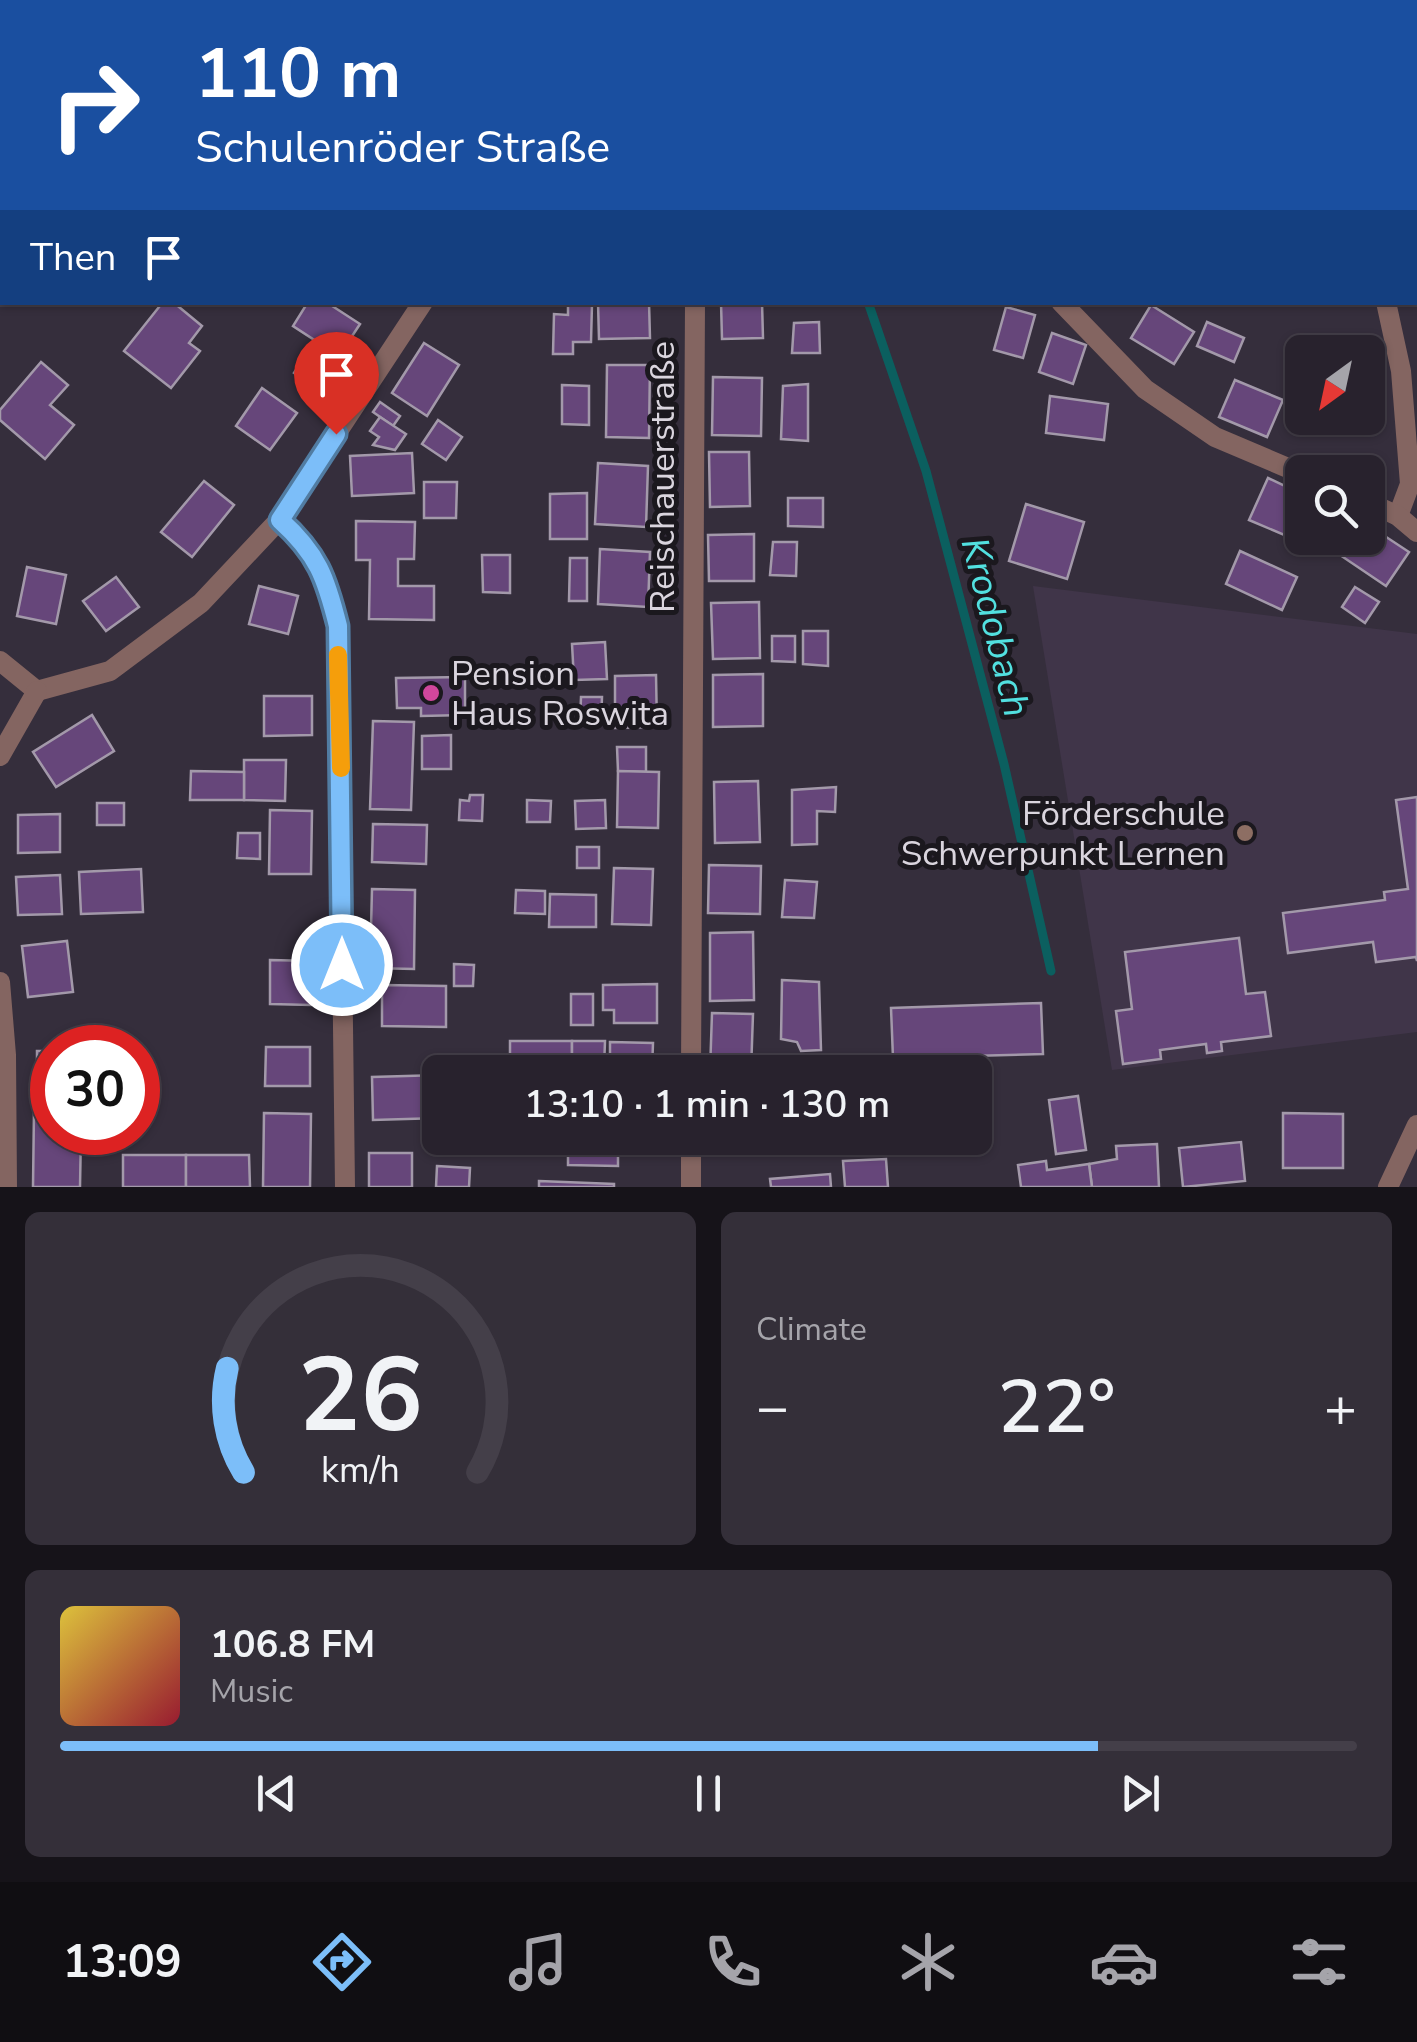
<!DOCTYPE html>
<meta charset="utf-8">
<style>
body{margin:0;font-family:"Nunito Sans",sans-serif;background:#342f39;color:#f1f3f6;height:100vh;display:flex;flex-direction:column;font-size:38px;white-space:nowrap}
*{box-sizing:border-box;margin:0}
p{font-size:32px;color:#a5a4aa}
.icon{flex:none;width:55px;height:55px;fill:none;stroke:currentColor;stroke-width:2;stroke-linecap:round;stroke-linejoin:round}
.map{position:relative;height:1187px;overflow:hidden}
.side{display:flex;flex-direction:column;gap:25px;padding:25px;background:#161319;flex:1}
.side>*{flex:none}
.guide{position:absolute;left:0px;top:0px;width:1418px;height:305px;box-shadow:0 2px 8px #0004,0 0 0 2px #443f49;background:#1a4fa0;color:#fff;overflow:hidden}
.needle{width:65px;rotate:213deg}
.tools{position:absolute;left:1285px;top:335px;display:grid;gap:20px}
.tools a{display:grid;place-items:center;width:100px;height:100px;border-radius:15px;background:#28222d;box-shadow:0 2px 8px #0004,0 0 0 2px #443f49;font-size:50px}
.speed{position:absolute;left:30px;top:1025px;display:flex;gap:20px;font-size:50px;font-weight:700;text-align:center}
.speed>*{display:grid;place-content:center;width:130px;height:130px;border-radius:50%;background:#28222d;box-shadow:0 2px 8px #0004,0 0 0 2px #443f49;line-height:1}
.speed .limit{border:15px solid #d22;background:#fff;color:#111}
.pin{position:absolute;display:grid;place-items:center;width:85px;height:85px;color:#fff;margin:-102px -42px;border-radius:50% 50% 50% 0;rotate:-45deg;box-shadow:0 0 10px #0007}
.pin .icon{rotate:45deg}
.me{position:absolute;width:110px;margin:-55px;rotate:0deg;stroke-linejoin:round;filter:drop-shadow(0 0 8px #0008)}
.turn{display:flex;align-items:center;gap:35px;height:210px;padding:0 30px;font-size:45px}
.turn .icon{width:130px;height:130px;stroke-width:2.5}
.turn b{display:block;font-size:70px;line-height:85px}
.then{display:flex;align-items:center;height:95px;padding:0 30px;background:#0003;gap:20px;font-size:38px}
.big{font-size:75px;font-weight:600;line-height:1.1}
.side .tile{flex:1;display:flex;flex-direction:column;justify-content:center;gap:15px;min-width:0;padding:0 35px;border-radius:15px;background:#342f39}
.side .dial{align-items:center;gap:0}
.dial svg{height:260px;overflow:visible;fill:none;stroke:#443f49;stroke-width:7;stroke-linecap:round;text-anchor:middle}
.dial text{fill:#f1f3f6;stroke:none}
.song{display:flex;align-items:center;gap:30px}
.cover{width:120px;height:120px;border-radius:15px;background:linear-gradient(135deg,hsl(50 70% 55%),hsl(350 70% 35%))}
.played{height:10px;border-radius:5px;background:linear-gradient(90deg,#7cbef9 80%,#443f49 80%)}
.keys{display:flex;justify-content:space-around;direction:ltr}
.heat{display:flex;justify-content:space-between;align-items:center;font-size:55px;direction:ltr}
.side .tiles{flex:1;display:grid;gap:25px;grid-template-columns:1fr 1fr}
.tile:last-child{grid-column:span 2}
.trip{position:absolute;left:422px;top:1055px;width:570px;height:100px;border-radius:15px;background:#28222d;box-shadow:0 2px 8px #0004,0 0 0 2px #443f49;font-weight:600;line-height:100px;text-align:center}
.tab-bar{display:flex;height:160px;justify-content:space-around;align-items:center;background:#100e12;color:#a5a4aa}
.tab-bar .icon{width:70px;height:70px}
.tab-bar .selected{color:#7cbef9}
.tab-bar b{font-size:45px;color:#f1f3f6}
.map>svg:first-child{display:block}
</style>
<div class="map">
<svg width="1417" height="1187" viewBox="0 0 1417 1187">
<rect width="100%" height="100%" fill="#352e3c"/>
<polygon fill="#403549" points="1033,586 1417,634 1417,1032 1112,1070"/>
<g fill="none" stroke-linecap="round" stroke-linejoin="round">
<polyline stroke="#0b5f5f" stroke-width="9" points="868,302 926,471 1004,764 1051,971"/>
</g>
<g fill="#66467a" stroke="#a399aa" stroke-width="2.5">
<polygon points="263,0 329,0 330,2 264,2"/>
<polygon points="163,302 173,302 202,326 189,343 200,351 171,388 124,351"/>
<polygon points="308,302 326,302 360,324 339,356 293,326"/>
<polygon points="598,302 649,302 650,338 599,339"/>
<polygon points="721,302 762,302 763,338 722,339"/>
<polygon points="568,303 592,304 591,342 573,342 573,354 553,354 554,314 568,315"/>
<polygon points="1151,305 1194,332 1174,364 1131,338"/>
<polygon points="1006,307 1035,315 1023,358 994,350"/>
<polygon points="819,322 820,353 792,353 794,323"/>
<polygon points="1207,322 1244,338 1234,362 1197,346"/>
<polygon points="1052,333 1086,345 1073,384 1039,372"/>
<polygon points="424,343 459,365 427,416 392,393"/>
<polygon points="307,353 328,367 315,387 294,373"/>
<polygon points="41,362 68,385 50,405 74,425 45,459 0,420 0,410"/>
<polygon points="607,365 650,365 649,438 606,437"/>
<polygon points="713,377 762,378 761,436 712,435"/>
<polygon points="1235,380 1283,400 1267,437 1219,417"/>
<polygon points="808,384 808,441 781,439 783,386"/>
<polygon points="562,385 589,386 589,425 562,424"/>
<polygon points="262,388 297,413 270,450 236,426"/>
<polygon points="1050,396 1108,404 1104,440 1046,433"/>
<polygon points="380,402 400,416 393,426 373,412"/>
<polygon points="380,417 406,434 395,450 373,445 379,437 370,431"/>
<polygon points="438,420 462,437 446,460 422,444"/>
<polygon points="709,452 749,452 750,506 710,507"/>
<polygon points="412,453 414,493 352,496 350,456"/>
<polygon points="598,463 648,466 646,527 595,524"/>
<polygon points="1268,478 1302,494 1302,538 1311,538 1308,545 1249,520"/>
<polygon points="204,481 234,505 192,557 161,532"/>
<polygon points="424,482 457,482 456,518 424,518"/>
<polygon points="587,493 587,539 550,539 550,494"/>
<polygon points="788,498 823,498 823,527 788,526"/>
<polygon points="1026,504 1084,522 1067,579 1009,561"/>
<polygon points="356,521 415,522 414,559 398,559 398,586 434,586 434,620 369,619 370,560 356,560"/>
<polygon points="1368,525 1409,552 1386,586 1340,555 1352,538 1368,538"/>
<polygon points="754,534 754,581 709,581 708,535"/>
<polygon points="773,542 797,542 796,576 770,575"/>
<polygon points="600,549 650,552 648,607 598,604"/>
<polygon points="1240,551 1297,577 1282,610 1226,584"/>
<polygon points="482,555 510,555 510,593 483,592"/>
<polygon points="570,558 587,558 587,601 569,601"/>
<polygon points="27,567 66,575 56,624 17,616"/>
<polygon points="116,577 139,607 106,631 83,601"/>
<polygon points="259,586 298,596 288,634 249,624"/>
<polygon points="1355,587 1379,602 1365,623 1342,607"/>
<polygon points="759,602 760,658 713,659 711,603"/>
<polygon points="803,631 828,631 828,666 803,664"/>
<polygon points="772,636 795,636 795,662 772,661"/>
<polygon points="605,642 607,679 574,680 572,644"/>
<polygon points="763,674 763,726 713,727 713,675"/>
<polygon points="656,675 657,727 615,728 615,676"/>
<polygon points="465,677 465,715 421,716 421,708 397,708 396,678"/>
<polygon points="264,696 312,696 312,735 264,736"/>
<polygon points="581,697 602,697 601,723 580,723"/>
<polygon points="92,715 114,751 56,787 33,752"/>
<polygon points="373,721 414,722 411,810 370,809"/>
<polygon points="451,735 451,769 422,769 422,736"/>
<polygon points="617,747 646,747 646,772 618,771"/>
<polygon points="244,760 286,760 285,801 244,800"/>
<polygon points="191,771 244,772 244,800 190,800"/>
<polygon points="618,771 659,772 658,828 617,827"/>
<polygon points="758,781 760,842 715,843 714,782"/>
<polygon points="836,787 835,812 817,811 817,844 792,845 792,790"/>
<polygon points="470,795 483,795 482,821 459,820 460,800 469,801"/>
<polygon points="1417,797 1417,961 1416,957 1376,962 1373,942 1288,953 1283,913 1385,900 1384,892 1408,889 1396,800"/>
<polygon points="527,800 551,801 550,822 527,822"/>
<polygon points="605,800 606,828 576,829 575,801"/>
<rect x="97" y="803" width="27" height="22"/>
<polygon points="270,810 312,811 311,874 269,874"/>
<polygon points="60,814 60,852 18,853 18,815"/>
<polygon points="373,824 427,825 426,864 372,862"/>
<polygon points="238,833 260,833 260,859 237,858"/>
<rect x="577" y="847" width="22" height="21"/>
<polygon points="709,865 761,866 760,914 708,913"/>
<polygon points="614,868 653,869 651,925 612,924"/>
<polygon points="141,869 143,912 81,914 79,872"/>
<polygon points="60,875 62,914 18,915 16,877"/>
<polygon points="785,880 817,882 814,918 782,917"/>
<polygon points="372,889 415,890 414,969 370,968"/>
<polygon points="516,890 545,891 545,914 515,913"/>
<polygon points="550,894 596,895 596,927 549,927"/>
<polygon points="753,932 754,1000 710,1001 710,933"/>
<polygon points="1239,938 1246,994 1265,992 1271,1036 1221,1042 1222,1051 1207,1053 1206,1044 1160,1050 1161,1059 1123,1064 1116,1011 1132,1009 1125,952"/>
<polygon points="67,941 73,992 28,997 22,946"/>
<polygon points="270,960 312,961 311,1005 270,1004"/>
<polygon points="454,964 474,965 473,986 454,986"/>
<polygon points="782,980 819,982 821,1050 801,1051 797,1042 781,1039"/>
<polygon points="657,984 657,1023 614,1023 614,1010 603,1010 603,985"/>
<polygon points="382,985 446,986 446,1027 382,1026"/>
<rect x="571" y="994" width="22" height="31"/>
<polygon points="1041,1003 1043,1054 893,1058 891,1008"/>
<polygon points="712,1013 753,1014 751,1072 710,1072"/>
<polygon points="510,1041 572,1041 572,1059 554,1059 554,1062 510,1062"/>
<polygon points="572,1041 605,1041 604,1069 572,1069"/>
<polygon points="610,1042 653,1043 652,1072 610,1072"/>
<polygon points="266,1047 310,1047 310,1086 265,1086"/>
<rect x="37" y="1051" width="15" height="35"/>
<polygon points="440,1075 440,1118 373,1120 372,1077"/>
<polygon points="1078,1096 1086,1150 1056,1154 1049,1100"/>
<polygon points="34,1110 52,1111 52,1132 81,1132 80,1187 33,1187"/>
<polygon points="264,1113 311,1114 310,1187 263,1187"/>
<polygon points="1283,1113 1343,1114 1343,1168 1283,1168"/>
<polygon points="1241,1142 1245,1181 1183,1187 1179,1148"/>
<polygon points="568,1144 618,1144 618,1166 568,1165"/>
<polygon points="1157,1144 1159,1187 1092,1187 1089,1164 1117,1159 1116,1146"/>
<rect x="369" y="1153" width="43" height="34"/>
<rect x="123" y="1155" width="63" height="32"/>
<polygon points="186,1155 249,1155 250,1187 186,1187"/>
<polygon points="886,1159 888,1187 845,1187 843,1161"/>
<polygon points="1046,1161 1047,1170 1089,1164 1092,1187 1021,1187 1018,1165"/>
<polygon points="437,1166 470,1168 469,1187 436,1187"/>
<polygon points="830,1174 831,1187 771,1187 770,1179"/>
<polygon points="539,1181 614,1184 614,1187 539,1187"/>
</g>
<g fill="none" stroke-linecap="round" stroke-linejoin="round">
<polyline stroke="#846561" stroke-width="12" points="879,2 880,0"/>
<g stroke="#846561" stroke-width="20">
<polyline points="680,0 685,2"/>
<polyline points="1292,0 1293,2"/>
<polyline points="188,2 191,0"/>
<polyline points="1069,2 1070,0"/>
<polyline points="0,139 2,137"/>
<polyline points="1415,275 1417,272"/>
<polyline points="1061,302 1145,389 1215,437 1302,474"/>
<polyline points="1386,302 1401,371 1410,484 1398,516"/>
<polyline points="1368,502 1398,516 1417,532"/>
<path d="M280,519C318,553 326,578 338,626L345,1187"/>
<polyline points="0,661 37,691 110,671 201,603 280,519 423,302"/>
<polyline points="0,756 37,691"/>
<polyline points="0,982 6,1055 7,1187"/>
<polyline points="691,1072 695,302"/>
<polyline points="691,1187 691,1138"/>
<polyline points="1388,1187 1417,1125"/>
</g>
</g>
<g fill="none" stroke-linecap="round" stroke-linejoin="round">
<defs>
<path id="route" d="M336,434L280,520C318,554 326,578 338,626L342,965"/>
</defs>
<use href="#route" stroke="#517ca2" stroke-width="25"/>
<use href="#route" stroke="#7cbef9" stroke-width="18"/>
<polyline stroke="#f59e0b" stroke-width="18" points="338,655 341,768"/>
</g>
<circle fill="#d1479c" stroke="#1b181e" stroke-width="4" cx="431" cy="693" r="10"/>
<circle fill="#8d6e63" stroke="#1b181e" stroke-width="4" cx="1245" cy="833" r="10"/>
<g text-anchor="middle" stroke-width="10" stroke-linejoin="round" paint-order="stroke">
<g font-size="35" fill="#dad5de" stroke="#1b181e">
<text transform="translate(662 477) rotate(-90)" y="12">Reischauerstraße</text>
</g>
<g font-size="35" fill="#dad5de" stroke="#1b181e" text-anchor="start">
<text x="451" y="685">Pension<tspan x="451" dy="40">Haus Roswita</tspan></text>
<text x="1225" y="825" text-anchor="end">Förderschule<tspan x="1225" dy="40">Schwerpunkt Lernen</tspan></text>
</g>
<g font-size="38" font-style="italic" fill="#52e0e0" stroke="#1b181e">
<text transform="translate(996 627) rotate(76)" y="13">Krodobach</text>
</g>
</g>
</svg>
<div class="tools">
<a><svg class="needle" viewBox="-14 -14 28 28"><path d="M0-13l5 13h-10z" fill="#e53935"/><path d="M0 13l5-13h-10z" fill="#a5a4aa"/></svg></a>
<a><svg class="icon" aria-label="search" viewBox="0 0 24 24"><circle cx="10" cy="10" r="6"/><path d="M15 15l6 6"/></svg></a>
</div>
<div class="speed"><div class="limit">30</div></div>
<div class="pin" style="left:336px;top:434px;background:#d93025"><svg class="icon" aria-label="arrive" viewBox="0 0 24 24"><path d="M6 21V4h12l-3 4 3 4H6"/></svg></div>
<svg class="me" style="left:342px;top:965px" viewBox="-20 -20 40 40"><circle r="17" fill="#7cbef9" stroke="#fff" stroke-width="3"/><path d="M0-11L8 9 0 5-8 9z" fill="#fff"/></svg>
<div class="trip">13:10 · 1 min · 130 m</div>
<div class="guide">
<div class="turn"><svg class="icon" aria-label="right" viewBox="0 0 24 24"><path d="M7 20v-9h11M14 6l5 5-5 5"/></svg><div><b>110 m</b>Schulenröder Straße</div></div>
<div class="then">Then<svg class="icon" aria-label="arrive" viewBox="0 0 24 24"><path d="M6 21V4h12l-3 4 3 4H6"/></svg></div>
</div>
</div>
<section class="side">
<div class="tiles">
<div class="tile dial"><svg viewBox="0 0 100 80">
<path d="M14 69A42 42 0 1 1 86 69"/>
<path d="M14 69A42 42 0 0 1 9 37" stroke="#7cbef9"/>
<text x="50" y="56" font-size="32" font-weight="700">26</text>
<text x="50" y="72" font-size="11">km/h</text>
</svg></div>
<div class="tile"><p>Climate</p>
<div class="heat"><a>−</a><b class="big">22°</b><a>+</a></div>
</div>
<div class="tile">
<div class="song"><i class="cover"></i><div><b>106.8 FM</b><p>Music</p></div></div>
<div class="played"></div>
<div class="keys"><svg class="icon" aria-label="previous" viewBox="0 0 24 24"><path d="M18 5L8 12l10 7zM5 5v14"/></svg><svg class="icon" aria-label="pause" viewBox="0 0 24 24"><path d="M8 5v14M16 5v14"/></svg><svg class="icon" aria-label="next" viewBox="0 0 24 24"><path d="M6 5l10 7-10 7zM19 5v14"/></svg></div>
</div>
</div>
</section>
<nav class="tab-bar">
<b>13:09</b>
<svg class="icon selected" aria-label="directions" viewBox="0 0 24 24"><path d="M12 3l9 9-9 9-9-9zM9 14v-3h6M13 9l2 2-2 2"/></svg>
<svg class="icon" aria-label="music" viewBox="0 0 24 24"><path d="M9 18V5l10-2v13"/><circle cx="6" cy="18" r="3"/><circle cx="16" cy="16" r="3"/></svg>
<svg class="icon" aria-label="phone" viewBox="0 0 24 24"><path d="M5 4h4l2 5-3 2q2 4 5 5l2-3 5 2v4C11 20 4 13 5 4z"/></svg>
<svg class="icon" aria-label="climate" viewBox="0 0 24 24"><path d="M12 3v18M4 7l16 10M4 17L20 7"/></svg>
<svg class="icon" aria-label="car" viewBox="0 0 24 24"><path d="M5 17H2v-5l4-1 3-4h7l3 4 3 1v5h-3M9 17h6M6 11h13"/><circle cx="7" cy="17" r="2"/><circle cx="17" cy="17" r="2"/></svg>
<svg class="icon" aria-label="filters" viewBox="0 0 24 24"><path d="M4 7h16M4 17h16"/><circle cx="9" cy="7" r="2"/><circle cx="15" cy="17" r="2"/></svg>
</nav>
